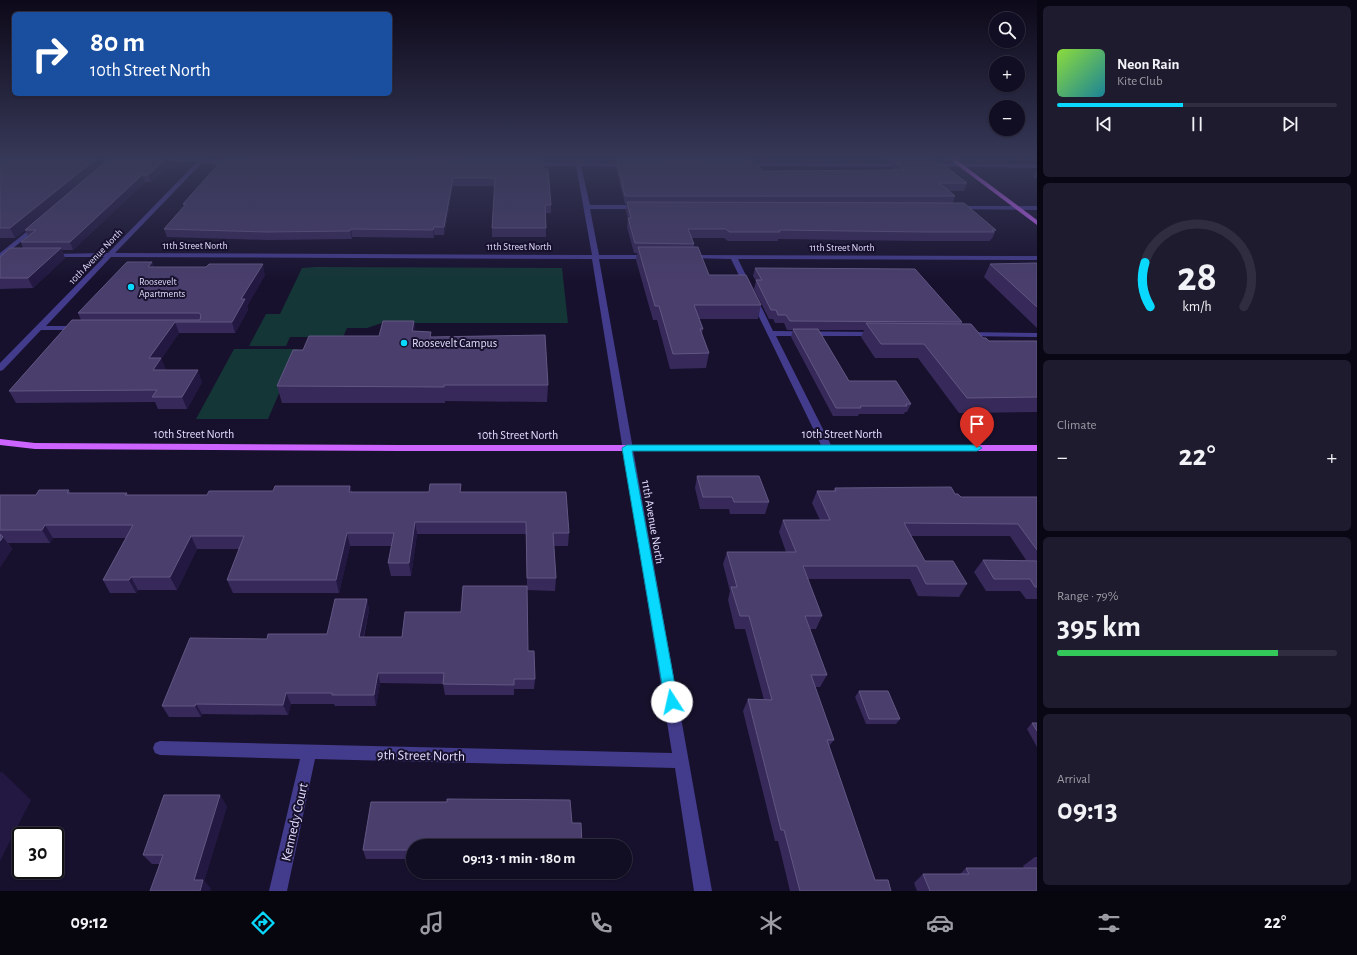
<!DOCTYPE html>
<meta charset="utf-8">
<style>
body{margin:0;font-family:"Alegreya Sans",sans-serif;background:#1e1b2f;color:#f1f3f6;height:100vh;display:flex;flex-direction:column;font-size:15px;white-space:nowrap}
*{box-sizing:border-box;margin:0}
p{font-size:13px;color:#9c9ca5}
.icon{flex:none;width:22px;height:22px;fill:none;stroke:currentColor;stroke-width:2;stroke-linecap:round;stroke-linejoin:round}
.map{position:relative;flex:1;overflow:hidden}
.panel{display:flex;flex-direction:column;gap:6px;padding:6px;background:#090713;width:320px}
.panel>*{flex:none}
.guide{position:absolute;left:12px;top:12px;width:380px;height:84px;border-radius:6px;box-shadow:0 1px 3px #0004,0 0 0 1px #302d40;background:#1a4fa0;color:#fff;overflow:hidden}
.fabs{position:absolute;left:989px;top:12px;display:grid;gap:8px}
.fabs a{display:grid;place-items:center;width:36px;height:36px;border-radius:50%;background:#110d22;box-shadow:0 1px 3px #0004,0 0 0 1px #302d40;font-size:20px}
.speed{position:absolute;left:12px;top:827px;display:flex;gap:8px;font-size:20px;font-weight:700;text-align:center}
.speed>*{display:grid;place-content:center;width:52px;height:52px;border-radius:50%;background:#110d22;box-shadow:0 1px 3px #0004,0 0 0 1px #302d40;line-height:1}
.speed .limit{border:2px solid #111;border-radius:6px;background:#fff;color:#111}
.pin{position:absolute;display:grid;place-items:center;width:34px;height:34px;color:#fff;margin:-41px -17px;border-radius:50% 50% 50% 0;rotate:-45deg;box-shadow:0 0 4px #0007}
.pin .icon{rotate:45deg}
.me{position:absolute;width:44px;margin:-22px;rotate:350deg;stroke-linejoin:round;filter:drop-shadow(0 0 3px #0008)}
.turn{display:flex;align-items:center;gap:14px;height:84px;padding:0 12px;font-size:18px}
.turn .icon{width:52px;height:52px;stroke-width:2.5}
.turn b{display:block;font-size:28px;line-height:34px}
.big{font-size:30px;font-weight:700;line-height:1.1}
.panel .widget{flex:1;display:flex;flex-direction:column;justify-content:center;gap:6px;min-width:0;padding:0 14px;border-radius:6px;background:#1e1b2f}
.panel .dial{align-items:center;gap:0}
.dial svg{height:104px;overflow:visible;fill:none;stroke:#302d40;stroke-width:7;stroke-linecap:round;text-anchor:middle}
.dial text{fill:#f1f3f6;stroke:none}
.song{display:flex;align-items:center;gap:12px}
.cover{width:48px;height:48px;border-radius:6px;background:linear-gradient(135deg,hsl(90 70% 55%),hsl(190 70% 35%))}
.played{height:4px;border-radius:2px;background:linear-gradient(90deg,#09d9ff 45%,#302d40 45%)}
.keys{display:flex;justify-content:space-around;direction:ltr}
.heat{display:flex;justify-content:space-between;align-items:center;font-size:22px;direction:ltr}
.charge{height:6px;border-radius:3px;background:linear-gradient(90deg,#34c759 79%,#302d40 0)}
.trip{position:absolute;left:406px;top:839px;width:226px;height:40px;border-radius:20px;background:#110d22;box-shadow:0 1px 3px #0004,0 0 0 1px #302d40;font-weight:700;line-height:40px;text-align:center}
.tabs{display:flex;height:64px;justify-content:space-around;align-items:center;background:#07050e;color:#9c9ca5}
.tabs .icon{width:28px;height:28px}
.tabs .active{color:#09d9ff}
.tabs b{font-size:18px;color:#f1f3f6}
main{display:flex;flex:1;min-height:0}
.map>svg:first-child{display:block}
</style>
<main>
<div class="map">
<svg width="1037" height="891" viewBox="0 0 1037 891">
<rect width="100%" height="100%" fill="#17112d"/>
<g fill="#143637">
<polygon points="315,267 562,268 568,323 382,323 367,328 347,328 343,337 290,337 286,346 249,346 266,314 280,314 302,268"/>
<polygon points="234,349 298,349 268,419 196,419"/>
</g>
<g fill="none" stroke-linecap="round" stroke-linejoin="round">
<g fill="#433c8c" fill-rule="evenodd">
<polygon points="156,158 200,159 201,158 206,158 205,160 232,161 235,163 232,165 202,163 115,253 592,255 576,166 530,166 527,164 530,162 575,163 574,160 577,158 579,159 580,163 632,164 633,165 630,167 581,166 590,205 639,205 642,207 639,209 590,209 599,255 650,255 653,257 650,259 599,259 712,891 694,891 675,768 315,759 287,891 269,891 300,759 160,755 155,753 153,748 155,743 160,741 672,753 592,259 111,257 46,326 78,326 82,328 81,330 41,330 3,370 0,371 0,363 104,257 52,257 49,255 50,254 108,253 197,162 154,161 153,160"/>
<polygon points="744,163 906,163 909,165 906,167 742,166 741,165"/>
<polygon points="932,163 1037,164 1037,168 930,166 929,165"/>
<polygon points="957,206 1037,206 1037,210 955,209 954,208"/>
<polygon points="35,225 40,226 0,259 0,253"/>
<polygon points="688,255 1037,256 1037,260 738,259 773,331 875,332 879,334 875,336 776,336 832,447 827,450 822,447 731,259 686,258 685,257"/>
<polygon points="964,332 1037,333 1037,337 967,336 963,334"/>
</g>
<g fill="#cd64ff" fill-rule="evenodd">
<polygon points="948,158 954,158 1037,220 1037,225"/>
<polygon points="0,439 35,443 401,445 1037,445 1037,451 401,451 35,449 0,445"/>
</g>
</g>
<g fill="#372a5a">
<polygon points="0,158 102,158 104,163 110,158 169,158 170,164 151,182 145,182 73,250 62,250 65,258 33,288 0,289 0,257 23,248 21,242 28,236 25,230 73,190 15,238 0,238"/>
<polygon points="231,158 542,158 544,169 551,205 551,213 545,213 546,228 546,237 492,237 492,228 495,186 453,186 444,235 434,235 434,238 352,237 352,239 268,240 167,237 164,229 184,207 183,204 231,159"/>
<polygon points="614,158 750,158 749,161 762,171 893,170 892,169 894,162 884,162 880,158 931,158 929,162 967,183 964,191 948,191 955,196 953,203 996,230 992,239 991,239 990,241 920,241 778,239 778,241 728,241 724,238 692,238 694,244 694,247 709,275 761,305 758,319 699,319 703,329 702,334 709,353 706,368 670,369 657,320 653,320 636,260 637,253 634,253 627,227 628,219 626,211 627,204 625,204 616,168 617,162 615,162"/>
<polygon points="1037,169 1037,179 1033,177"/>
<polygon points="152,262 154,267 265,275 247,306 248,310 235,333 179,333 161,359 166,370 202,382 187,409 158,409 155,402 16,403 9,391 81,320 78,313"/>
<polygon points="1037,263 1037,328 984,277 990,264"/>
<polygon points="755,268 962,322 961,324 989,341 1037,341 1037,412 959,413 918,358 875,358 861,337 864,330 818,330 849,381 911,404 907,412 905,412 904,414 859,414 858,416 833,416 791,337 793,330 787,330 784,323 775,323 773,319 769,319 754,289 756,281 753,276"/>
<polygon points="414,321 415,332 432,337 548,385 547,402 445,401 445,403 282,403 277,386 303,350 379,336"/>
<polygon points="697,476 769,502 765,514 730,514 729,509 700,509 695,488"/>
<polygon points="350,486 352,492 462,492 569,533 568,546 554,546 556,578 555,591 527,590 528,651 535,679 534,689 514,689 514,695 445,695 443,684 380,683 376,706 335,706 334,704 291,704 288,715 202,714 201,717 169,717 162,706 267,639 327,634 367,599 369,610 364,637 402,637 527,586 526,534 417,534 411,576 391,576 388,563 392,546 350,546 339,593 233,593 227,580 240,549 197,549 177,590 138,590 136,593 110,593 103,580 126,538 53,538 50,543 8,543 12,549 0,567 0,495 36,495 69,490 70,493 127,493 128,495 207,495 273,491"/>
<polygon points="835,488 955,494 961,497 1037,497 1037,599 1026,599 1020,591 986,591 974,572 983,560 1026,560 1010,536 911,536 925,561 967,584 959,597 918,596 910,579 807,579 822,616 816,629 810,629 827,675 820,687 815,687 834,740 829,746 875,880 891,891 790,891 778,841 775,841 743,711 748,699 764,700 745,629 735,629 728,600 730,591 723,564 727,552 786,552 779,532 783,520 820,520 812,503 817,491 833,491"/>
<polygon points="859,691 900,719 896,724 866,724 855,697"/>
<polygon points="1032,723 1037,723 1037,747 1027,729"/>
<polygon points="371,802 572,823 582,846 413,846 413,859 366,859 363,850"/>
<polygon points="227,806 204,881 211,889 159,864 152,864 143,855"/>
<polygon points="1035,857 1037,857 1037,891 917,891 914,883 923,874 960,874 966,868 1024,868 1023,866"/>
</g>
<g fill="#221841">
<polygon points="97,158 102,158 104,164 15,238 10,228"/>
<polygon points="167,158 169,158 170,164 151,182 148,175"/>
<polygon points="142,175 145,182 73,250 70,242"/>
<polygon points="453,178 453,186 444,235 444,227"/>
<polygon points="434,227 434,238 433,230"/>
<polygon points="351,229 352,237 352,239 350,231"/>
<polygon points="61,248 65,258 33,288 28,278"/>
<polygon points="152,262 156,272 148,267"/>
<polygon points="263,264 265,275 247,306 248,310 235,333 232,322 241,299"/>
<polygon points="414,321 416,337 412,331"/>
<polygon points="175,322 179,333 161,359 166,370 153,370 149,358"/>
<polygon points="198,370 202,382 187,409 182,397"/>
<polygon points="350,486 353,499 349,492"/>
<polygon points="415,522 417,534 411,576 409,563"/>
<polygon points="45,525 53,538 50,543 42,530"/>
<polygon points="347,533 350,546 339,593 336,580"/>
<polygon points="191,536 197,549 177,590 170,577"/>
<polygon points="3,537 12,549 0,567 0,541"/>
<polygon points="131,577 138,590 136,593 129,580"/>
<polygon points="367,599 369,610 361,647 359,637"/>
<polygon points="378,673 380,683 376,706 374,695"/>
<polygon points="286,693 291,704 288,715 283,705"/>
<polygon points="196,704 202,714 201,717 195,706"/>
<polygon points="1,771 31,800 0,861 0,774"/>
<polygon points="220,795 227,806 204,881 211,889 210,891 200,891 194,880"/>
</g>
<g fill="#493e6c" stroke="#625783">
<polygon points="0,158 97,158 10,228 0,228"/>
<polygon points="110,158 167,158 148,175 142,175 70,242 21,242 36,230 25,230"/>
<polygon points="223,159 543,160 544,169 548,169 551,205 545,205 546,228 492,228 495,178 453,178 444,227 434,227 433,230 351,229 350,231 266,232 164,229 186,204 183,204"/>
<polygon points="617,160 755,161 762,171 904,170 894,162 940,162 967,183 939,183 955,196 625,196"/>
<polygon points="627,202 964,203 996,230 992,230 994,232 924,232 779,230 780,232 729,232 726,229 688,229 694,244 635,243 628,218 631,218"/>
<polygon points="638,247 698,247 709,275 746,275 761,305 694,305 703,329 700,329 709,353 673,354 659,306 655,306"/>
<polygon points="10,248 61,248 28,278 0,278 0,257"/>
<polygon points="127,262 152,262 148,267 206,267 209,264 263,264 241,299 245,299 232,322 175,322 149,358 161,358 153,370 198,370 182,397 152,397 157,390 9,391 72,320 200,320 201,315 199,313 78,313"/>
<polygon points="1037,263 1037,307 990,264"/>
<polygon points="755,268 915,269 962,322 790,321 786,315 778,315 776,310 771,310 756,280 762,280"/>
<polygon points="383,321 414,321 412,331 431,332 430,337 545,335 548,385 444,385 444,387 277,386 293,350 303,350 309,336 379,336"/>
<polygon points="866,323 971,324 983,338 986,338 989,341 1037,341 1037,397 967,398 924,344 881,344"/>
<polygon points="793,329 818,329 849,381 896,381 911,404 906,404 907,406 860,406 861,408 836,408"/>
<polygon points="697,476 759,476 769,502 734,502 732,497 703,497"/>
<polygon points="430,484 461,484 460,492 566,492 569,533 553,533 556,578 527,578 526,522 415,522 409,563 388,563 394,533 347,533 336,580 227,580 244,536 191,536 170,577 131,577 129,580 103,580 133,525 45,525 42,530 0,530 0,495 36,495 39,490 69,490 67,493 127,493 125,495 207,495 209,491 273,491 275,486 350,486 349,492 429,492"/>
<polygon points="951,487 955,494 958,494 961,497 1037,497 1037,550 1018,524 904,523 925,561 953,561 967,584 926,584 917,566 803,566 822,616 805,616 827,675 811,675 834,740 827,740 875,880 888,880 891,891 800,891 784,830 781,830 748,699 772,700 749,616 740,616 731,587 737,587 727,552 796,552 783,520 830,520 817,491 836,491 835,488"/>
<polygon points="0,534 3,537 0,541"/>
<polygon points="983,560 1037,561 1037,587 1035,587 1030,579 994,579"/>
<polygon points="463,586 527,586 528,651 534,651 535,679 514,679 514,685 443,684 444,673 378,673 374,695 332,695 332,693 286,693 283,705 196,704 195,706 162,706 190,638 267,639 268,634 327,634 335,599 367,599 359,637 402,637 405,612 461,612"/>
<polygon points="859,691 888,691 900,719 869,719"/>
<polygon points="1032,723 1037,723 1037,731"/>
<polygon points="164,795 220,795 194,880 203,880 200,891 150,891 163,855 143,855"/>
<polygon points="447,799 570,800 572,823 581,823 582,846 500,846 500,841 427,841 427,846 413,846 413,850 363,850 371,802 447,802"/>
<polygon points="966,868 1037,868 1037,891 930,891 923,874 969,874"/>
</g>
<linearGradient id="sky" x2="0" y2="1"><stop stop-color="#0d0919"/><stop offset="0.56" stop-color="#363857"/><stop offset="1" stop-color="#363857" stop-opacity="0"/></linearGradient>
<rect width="1037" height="282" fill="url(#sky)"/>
<polygon fill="#09d9ff" stroke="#068da6" points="627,445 977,445 982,448 977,451 632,451 678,702 676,706 672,707 667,706 665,702 622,448"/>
<g fill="#09d9ff" stroke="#17112d" stroke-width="1.5">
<circle cx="131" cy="287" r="4"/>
<circle cx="404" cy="343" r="4"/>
</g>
<g text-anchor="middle" stroke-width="4" stroke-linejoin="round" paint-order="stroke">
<g font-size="10" fill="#e3ddff" stroke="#17112d">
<text x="195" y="249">11th Street North</text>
<text x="519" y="250">11th Street North</text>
<text x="842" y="251">11th Street North</text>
<text transform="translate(95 256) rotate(-46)" y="4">10th Avenue North</text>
</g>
<g font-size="10" fill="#e3ddff" stroke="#17112d" text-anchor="start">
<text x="139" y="285">Roosevelt<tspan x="139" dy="12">Apartments</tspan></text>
</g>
<g font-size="12" fill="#e3ddff" stroke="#17112d" text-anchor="start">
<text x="412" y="347">Roosevelt Campus</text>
</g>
<g font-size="12" fill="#e3ddff" stroke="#17112d">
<text x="194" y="438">10th Street North</text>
<text x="842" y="438">10th Street North</text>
<text x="518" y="439">10th Street North</text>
<text transform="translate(653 522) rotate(80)" y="4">11th Avenue North</text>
</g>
<g font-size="14" fill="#e3ddff" stroke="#17112d">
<text transform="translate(421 755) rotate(1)" y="5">9th Street North</text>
<text transform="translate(294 822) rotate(-77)" y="5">Kennedy Court</text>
</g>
</g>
</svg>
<div class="fabs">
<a><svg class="icon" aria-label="search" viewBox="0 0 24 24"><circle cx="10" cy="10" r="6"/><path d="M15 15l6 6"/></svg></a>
<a>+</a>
<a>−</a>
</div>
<div class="speed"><div class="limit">30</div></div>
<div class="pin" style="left:977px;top:448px;background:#d93025"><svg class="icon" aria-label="arrive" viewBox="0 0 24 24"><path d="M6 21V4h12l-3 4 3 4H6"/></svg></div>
<svg class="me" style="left:672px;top:702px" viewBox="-20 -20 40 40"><circle r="19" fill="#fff"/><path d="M0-13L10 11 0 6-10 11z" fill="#09d9ff"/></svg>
<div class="trip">09:13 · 1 min · 180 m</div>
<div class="guide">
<div class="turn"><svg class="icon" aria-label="right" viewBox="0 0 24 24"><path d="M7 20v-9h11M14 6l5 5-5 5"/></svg><div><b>80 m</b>10th Street North</div></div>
</div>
</div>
<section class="panel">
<div class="widget">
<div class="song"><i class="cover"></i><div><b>Neon Rain</b><p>Kite Club</p></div></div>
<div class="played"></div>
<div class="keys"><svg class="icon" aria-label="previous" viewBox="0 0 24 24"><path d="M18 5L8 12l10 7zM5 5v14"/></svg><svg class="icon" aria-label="pause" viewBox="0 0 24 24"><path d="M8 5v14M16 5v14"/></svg><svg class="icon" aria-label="next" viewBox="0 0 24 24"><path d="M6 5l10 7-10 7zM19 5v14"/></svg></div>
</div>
<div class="widget dial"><svg viewBox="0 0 100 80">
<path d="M14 69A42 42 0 1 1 86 69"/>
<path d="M14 69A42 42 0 0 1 10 35" stroke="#09d9ff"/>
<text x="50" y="56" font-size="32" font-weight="700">28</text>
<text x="50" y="72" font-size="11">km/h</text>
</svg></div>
<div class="widget"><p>Climate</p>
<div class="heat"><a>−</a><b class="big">22°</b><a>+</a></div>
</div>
<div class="widget"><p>Range · 79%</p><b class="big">395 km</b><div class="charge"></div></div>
<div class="widget"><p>Arrival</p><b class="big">09:13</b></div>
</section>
</main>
<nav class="tabs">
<b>09:12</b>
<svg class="icon active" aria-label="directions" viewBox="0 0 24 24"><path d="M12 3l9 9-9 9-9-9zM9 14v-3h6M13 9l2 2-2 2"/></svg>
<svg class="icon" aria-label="music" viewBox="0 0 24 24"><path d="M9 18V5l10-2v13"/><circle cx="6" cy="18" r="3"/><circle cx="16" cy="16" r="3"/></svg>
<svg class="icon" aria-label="phone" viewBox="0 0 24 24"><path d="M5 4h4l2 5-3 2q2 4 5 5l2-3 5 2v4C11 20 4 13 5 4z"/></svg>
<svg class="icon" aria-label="climate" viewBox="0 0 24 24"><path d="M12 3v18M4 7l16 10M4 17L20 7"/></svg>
<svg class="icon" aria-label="car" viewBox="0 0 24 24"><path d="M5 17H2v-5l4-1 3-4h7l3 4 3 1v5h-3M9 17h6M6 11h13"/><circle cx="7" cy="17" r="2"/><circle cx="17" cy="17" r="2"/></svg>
<svg class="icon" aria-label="filters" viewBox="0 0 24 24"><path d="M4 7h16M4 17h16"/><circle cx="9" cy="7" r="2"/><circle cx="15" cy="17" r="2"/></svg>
<b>22°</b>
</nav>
